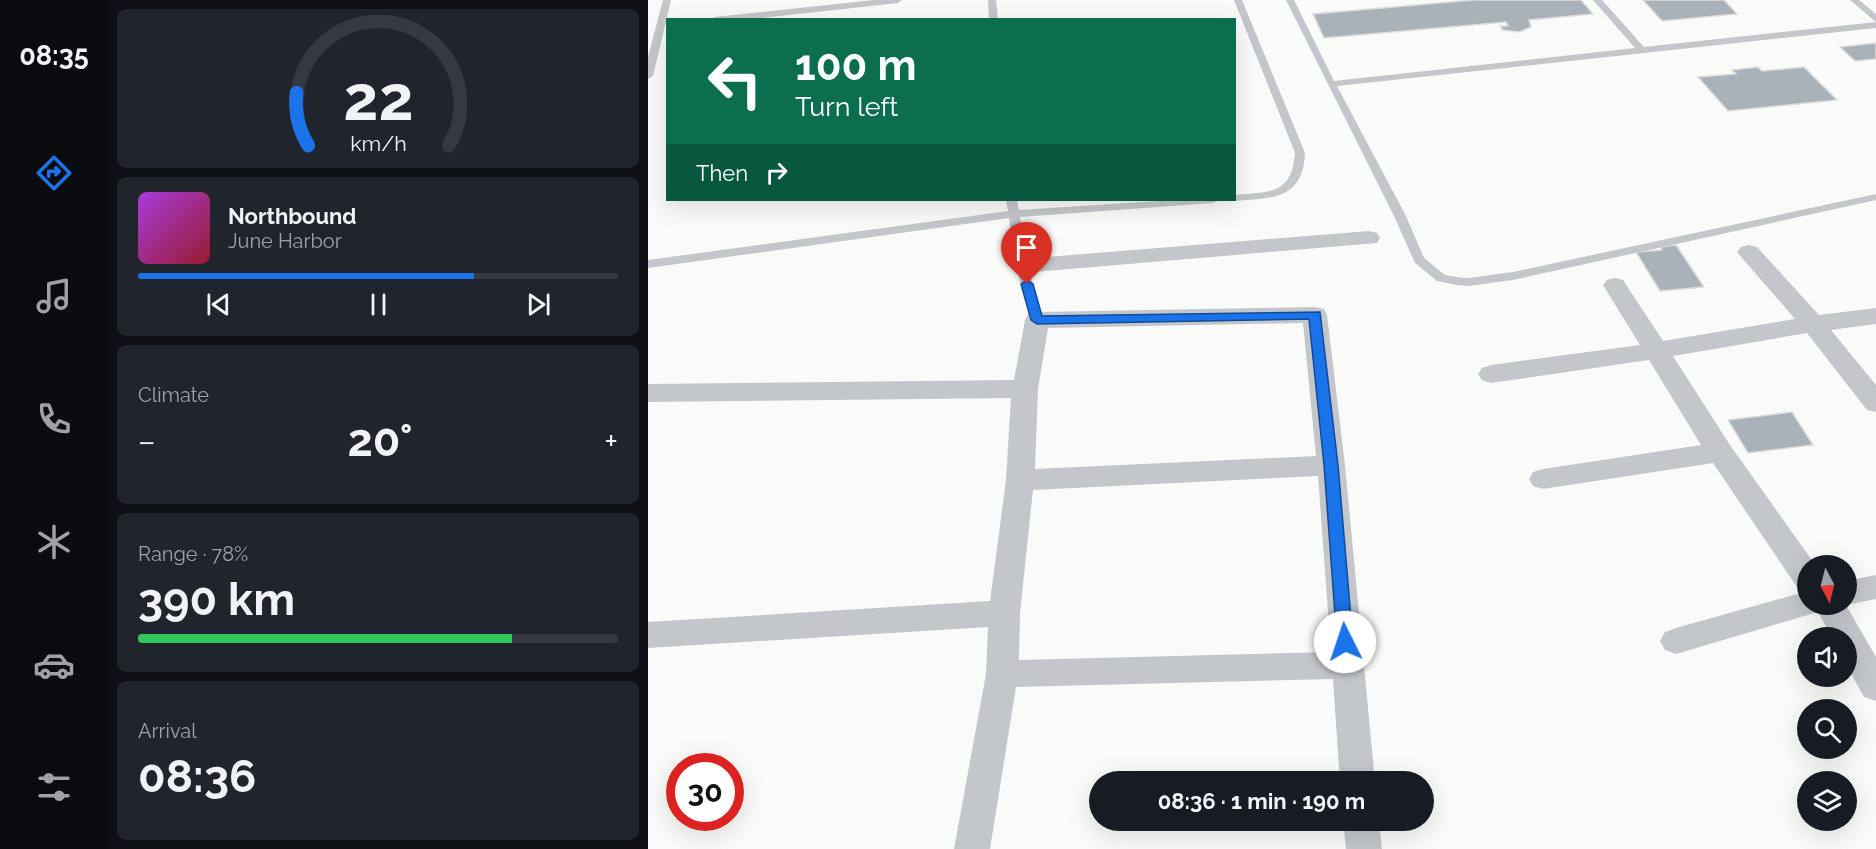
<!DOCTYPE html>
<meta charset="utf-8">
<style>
body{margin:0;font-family:Raleway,sans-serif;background:#20242c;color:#f1f3f6;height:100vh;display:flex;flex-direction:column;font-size:22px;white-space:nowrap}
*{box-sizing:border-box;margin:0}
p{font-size:20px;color:#9ea1a6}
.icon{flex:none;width:33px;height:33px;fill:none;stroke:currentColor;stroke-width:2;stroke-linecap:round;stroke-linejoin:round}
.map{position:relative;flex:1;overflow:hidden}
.panel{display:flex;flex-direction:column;gap:9px;padding:9px;background:#0d0f14;width:540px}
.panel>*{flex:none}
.hud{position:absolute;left:18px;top:18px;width:570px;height:183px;border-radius:0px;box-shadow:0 6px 24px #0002;background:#0b6e4f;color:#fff;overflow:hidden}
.needle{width:39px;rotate:173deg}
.controls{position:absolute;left:1149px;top:555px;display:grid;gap:12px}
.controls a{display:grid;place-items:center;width:60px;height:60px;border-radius:50%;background:#171b24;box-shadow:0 6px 24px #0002;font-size:30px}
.speed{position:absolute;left:18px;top:753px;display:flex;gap:12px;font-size:30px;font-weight:700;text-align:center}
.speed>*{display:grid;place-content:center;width:78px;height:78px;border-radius:50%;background:#171b24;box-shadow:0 6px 24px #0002;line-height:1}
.speed .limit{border:9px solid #d22;background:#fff;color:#111}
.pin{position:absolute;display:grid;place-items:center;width:51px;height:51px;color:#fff;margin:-62px -26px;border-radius:50% 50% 50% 0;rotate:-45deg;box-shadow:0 0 6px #0007}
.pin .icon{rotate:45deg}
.me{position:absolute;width:66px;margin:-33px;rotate:356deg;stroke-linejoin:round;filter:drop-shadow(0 0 4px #0008)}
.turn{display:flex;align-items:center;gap:21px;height:126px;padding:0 30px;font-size:27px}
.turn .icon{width:78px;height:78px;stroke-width:2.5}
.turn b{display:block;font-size:42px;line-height:51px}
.then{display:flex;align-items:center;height:57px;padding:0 30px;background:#0003;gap:12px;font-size:22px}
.big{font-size:45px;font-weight:700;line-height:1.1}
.panel .card{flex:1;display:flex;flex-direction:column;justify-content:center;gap:9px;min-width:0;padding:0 21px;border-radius:9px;background:#20242c}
.panel .dial{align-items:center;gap:0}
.dial svg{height:156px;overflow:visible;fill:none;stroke:#363941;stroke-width:7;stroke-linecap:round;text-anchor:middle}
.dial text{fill:#f1f3f6;stroke:none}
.song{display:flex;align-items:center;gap:18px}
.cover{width:72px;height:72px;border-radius:9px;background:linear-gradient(135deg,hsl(280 70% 55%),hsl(350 70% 35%))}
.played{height:6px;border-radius:3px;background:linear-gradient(90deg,#1a73e8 70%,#363941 70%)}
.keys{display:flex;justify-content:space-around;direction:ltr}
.heat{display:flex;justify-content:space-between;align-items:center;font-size:33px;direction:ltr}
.charge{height:9px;border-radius:4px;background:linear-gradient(90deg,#34c759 78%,#363941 0)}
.trip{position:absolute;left:441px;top:771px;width:345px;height:60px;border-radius:30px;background:#171b24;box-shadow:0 6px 24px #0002;font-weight:700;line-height:60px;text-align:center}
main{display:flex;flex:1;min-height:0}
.dock{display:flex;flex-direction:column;width:108px;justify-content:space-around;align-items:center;background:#090b0e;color:#9ea1a6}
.dock .icon{width:42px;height:42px}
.dock .current{color:#1a73e8}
.dock b{font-size:27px;color:#f1f3f6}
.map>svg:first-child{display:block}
</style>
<main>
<nav class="dock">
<b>08:35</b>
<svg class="icon current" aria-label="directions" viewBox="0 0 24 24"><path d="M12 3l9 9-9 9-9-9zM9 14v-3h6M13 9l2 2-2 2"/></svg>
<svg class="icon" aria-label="music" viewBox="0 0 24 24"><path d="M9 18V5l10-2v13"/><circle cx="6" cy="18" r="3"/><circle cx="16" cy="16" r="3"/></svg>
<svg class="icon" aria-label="phone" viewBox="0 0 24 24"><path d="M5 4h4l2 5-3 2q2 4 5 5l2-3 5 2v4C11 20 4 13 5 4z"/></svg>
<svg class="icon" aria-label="climate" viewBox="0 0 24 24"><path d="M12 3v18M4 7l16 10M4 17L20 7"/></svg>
<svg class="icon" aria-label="car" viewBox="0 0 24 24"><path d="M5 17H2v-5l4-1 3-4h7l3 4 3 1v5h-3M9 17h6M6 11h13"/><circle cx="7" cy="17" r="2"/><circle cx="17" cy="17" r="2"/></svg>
<svg class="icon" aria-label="filters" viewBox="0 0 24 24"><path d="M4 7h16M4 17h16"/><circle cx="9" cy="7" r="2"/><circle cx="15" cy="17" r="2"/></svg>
</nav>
<section class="panel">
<div class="card dial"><svg viewBox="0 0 100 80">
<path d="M14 69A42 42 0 1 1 86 69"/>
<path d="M14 69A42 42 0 0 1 8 42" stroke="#1a73e8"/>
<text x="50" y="56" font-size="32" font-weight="700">22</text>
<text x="50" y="72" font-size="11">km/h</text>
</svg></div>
<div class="card">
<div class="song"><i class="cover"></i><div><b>Northbound</b><p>June Harbor</p></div></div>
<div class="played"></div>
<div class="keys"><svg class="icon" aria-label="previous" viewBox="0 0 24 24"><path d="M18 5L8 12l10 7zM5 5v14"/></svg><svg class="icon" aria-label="pause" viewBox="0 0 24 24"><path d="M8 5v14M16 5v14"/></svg><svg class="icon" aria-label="next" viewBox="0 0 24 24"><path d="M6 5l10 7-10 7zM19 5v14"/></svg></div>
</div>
<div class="card"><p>Climate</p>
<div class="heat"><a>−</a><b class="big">20°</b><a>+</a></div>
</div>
<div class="card"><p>Range · 78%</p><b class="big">390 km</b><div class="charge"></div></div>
<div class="card"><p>Arrival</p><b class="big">08:36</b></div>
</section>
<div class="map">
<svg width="1228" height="849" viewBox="0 0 1228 849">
<rect width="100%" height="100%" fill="#fafaf8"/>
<g fill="#aab2b9" stroke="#dcdcda" stroke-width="1.5">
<polygon points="826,0 933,0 945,14 881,20 883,27 871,32 855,30 852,26 860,26 858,22 676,38 665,14"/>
<polygon points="995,0 1076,0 1089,14 1014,21"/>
<polygon points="1228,43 1228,59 1207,61 1192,47"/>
<polygon points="1110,67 1114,71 1156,67 1189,100 1080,111 1050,77 1088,74 1084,70"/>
<polygon points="1028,245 1056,287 1012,291 988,252 1014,250 1013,247"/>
<polygon points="1144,412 1165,445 1100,453 1080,420"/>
</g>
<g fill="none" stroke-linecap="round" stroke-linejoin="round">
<g fill="#c3c7cb" fill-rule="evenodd">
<polygon points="15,0 23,0 5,76 0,79 0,57"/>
<polygon points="226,0 254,0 250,3 96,20 63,20 67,17"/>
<polygon points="340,0 348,0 350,20 341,20"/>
<path d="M586,0H594L657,153C655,200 624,198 586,201L582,200H586V195C621,192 644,195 647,153Z"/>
<polygon points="638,0 646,0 686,81 987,48 945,0 954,0 996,47 1228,22 1228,28 689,86 758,216 776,258 797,275 809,277 820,278 865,272 1228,194 1228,200 865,280 820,286 809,285 789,281 767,263 746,216"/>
<polygon points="1202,0 1211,0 1228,14 1228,22"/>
<polygon points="358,200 369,200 371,210 525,200 571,200 565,203 372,217 380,266 395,320 389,324 383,320 368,266 361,218 0,268 0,260 360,211"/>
</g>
<g fill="#c3c7cb" fill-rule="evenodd">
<polygon points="721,231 729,233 732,238 729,243 374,273 366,271 362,266 366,261 374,259"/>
<polygon points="1101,245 1109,247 1171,315 1228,308 1228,324 1183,330 1228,385 1228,412 1219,410 1159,333 1025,356 1082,445 1168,566 1160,566 1160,590 1149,587 1065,463 895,489 885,486 881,479 885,472 895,469 1053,445 1001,360 843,383 834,380 830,374 834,368 843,365 992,345 955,285 959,280 967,278 975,280 1015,341 1147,319 1089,252 1093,247"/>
<path d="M667,307L676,309L679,315L697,465L727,782H692L685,679L368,687L342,849H306L338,674L340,627L0,648V622L342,601L358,480L363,398L0,402V384L366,380L377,320L380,314L389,312ZM655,323L668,456L387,469L390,389L400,328ZM670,476L683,652L371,660L372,613L385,490Z"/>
<polygon points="1228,575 1228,599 1198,605 1228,657 1228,701 1216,697 1198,665 1198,638 1184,638 1170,612 1028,654 1017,650 1012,641 1017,632 1028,628 1160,591 1160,604 1198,604 1198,581"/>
<polygon points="695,820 731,820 734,849 698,849"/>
</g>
</g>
<polygon fill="#1a73e8" stroke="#114b97" stroke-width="1.5" points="379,280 385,284 394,316 672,312 690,465 705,642 703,647 697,649 691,647 689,642 676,465 661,319 389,324 383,320 373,284"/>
</svg>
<div class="controls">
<a><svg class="needle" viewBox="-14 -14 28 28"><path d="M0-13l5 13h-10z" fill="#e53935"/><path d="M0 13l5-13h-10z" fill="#9ea1a6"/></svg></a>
<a><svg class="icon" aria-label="sound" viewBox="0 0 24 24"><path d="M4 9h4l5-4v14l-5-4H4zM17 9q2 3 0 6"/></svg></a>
<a><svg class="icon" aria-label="search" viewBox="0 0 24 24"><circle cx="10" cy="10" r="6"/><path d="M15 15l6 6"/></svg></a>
<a><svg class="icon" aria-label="layers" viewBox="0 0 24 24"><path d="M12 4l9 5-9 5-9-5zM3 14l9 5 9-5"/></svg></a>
</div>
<div class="speed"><div class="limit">30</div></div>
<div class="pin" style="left:379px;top:284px;background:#d93025"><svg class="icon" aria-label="arrive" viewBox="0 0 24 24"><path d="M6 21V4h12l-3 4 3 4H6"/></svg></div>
<svg class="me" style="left:697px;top:642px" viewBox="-20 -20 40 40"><circle r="19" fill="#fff"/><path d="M0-13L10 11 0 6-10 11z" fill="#1a73e8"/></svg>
<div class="trip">08:36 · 1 min · 190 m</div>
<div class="hud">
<div class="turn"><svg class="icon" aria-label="left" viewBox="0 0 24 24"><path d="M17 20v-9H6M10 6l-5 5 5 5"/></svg><div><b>100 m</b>Turn left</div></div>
<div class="then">Then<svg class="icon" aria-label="right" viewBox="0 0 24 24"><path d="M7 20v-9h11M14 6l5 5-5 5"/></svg></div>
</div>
</div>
</main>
